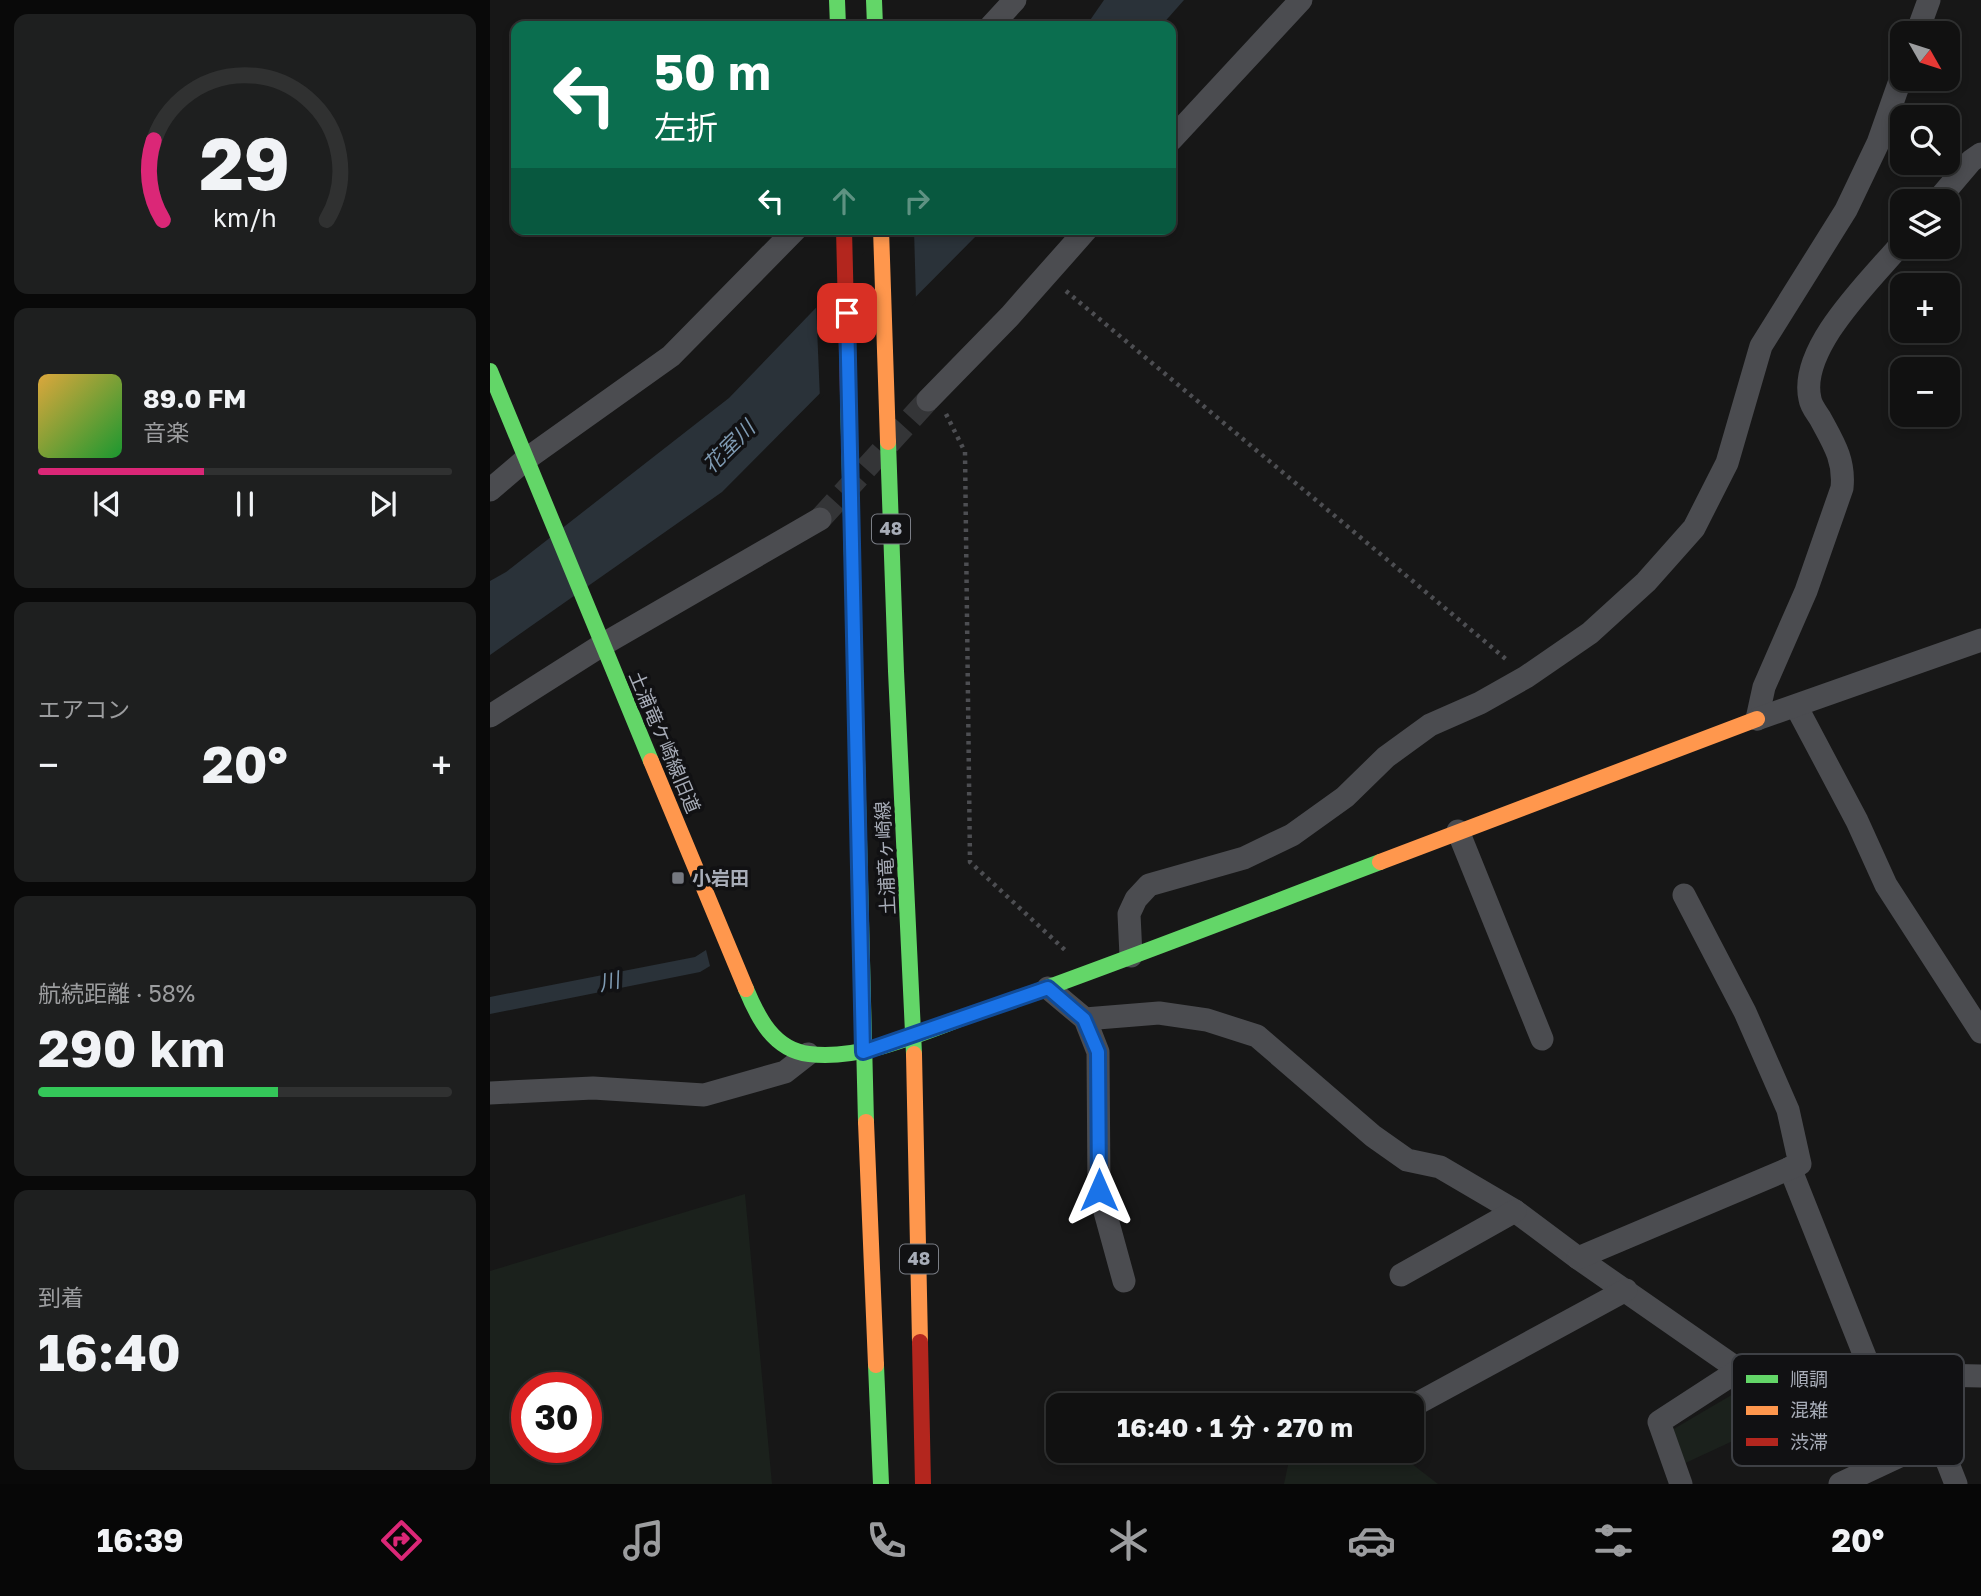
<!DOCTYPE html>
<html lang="ja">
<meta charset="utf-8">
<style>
body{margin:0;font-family:"Golos Text","Noto Sans JP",sans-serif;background:#1e1f1f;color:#f1f3f6;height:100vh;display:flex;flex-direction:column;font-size:26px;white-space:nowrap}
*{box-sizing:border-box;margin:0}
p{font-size:23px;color:#9c9d9f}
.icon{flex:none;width:38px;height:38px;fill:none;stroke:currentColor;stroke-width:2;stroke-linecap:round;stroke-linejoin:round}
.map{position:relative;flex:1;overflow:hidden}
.sheet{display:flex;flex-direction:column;gap:14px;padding:14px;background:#090909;width:490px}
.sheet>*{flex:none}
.guide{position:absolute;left:21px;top:21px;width:665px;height:214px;border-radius:14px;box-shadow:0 4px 10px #0003,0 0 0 2px #303131;background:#0b6e4f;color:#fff;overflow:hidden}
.needle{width:46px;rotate:129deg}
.fabs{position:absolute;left:1400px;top:21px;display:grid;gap:14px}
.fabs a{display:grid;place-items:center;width:70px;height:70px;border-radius:14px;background:#111;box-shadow:0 4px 10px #0003,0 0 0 2px #303131;font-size:35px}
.speed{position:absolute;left:21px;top:1372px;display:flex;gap:14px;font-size:35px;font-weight:700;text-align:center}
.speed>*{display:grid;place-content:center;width:91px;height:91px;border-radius:50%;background:#111;box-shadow:0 4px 10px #0003,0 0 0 2px #303131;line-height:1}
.speed .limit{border:10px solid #d22;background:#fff;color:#111}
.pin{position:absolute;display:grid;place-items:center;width:60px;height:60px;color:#fff;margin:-30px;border-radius:14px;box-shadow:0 4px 10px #0006}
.me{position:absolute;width:77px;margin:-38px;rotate:0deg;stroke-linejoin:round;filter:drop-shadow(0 0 5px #0008)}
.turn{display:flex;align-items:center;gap:24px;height:147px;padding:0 28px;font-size:32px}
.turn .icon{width:91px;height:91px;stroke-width:2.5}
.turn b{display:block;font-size:49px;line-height:60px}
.lanes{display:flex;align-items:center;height:66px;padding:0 28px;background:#0003;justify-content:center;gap:35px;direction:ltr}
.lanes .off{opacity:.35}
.big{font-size:52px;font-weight:700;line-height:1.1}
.sheet .widget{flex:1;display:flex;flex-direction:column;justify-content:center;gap:10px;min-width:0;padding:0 24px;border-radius:14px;background:#1e1f1f}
.sheet .dial{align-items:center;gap:0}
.dial svg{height:182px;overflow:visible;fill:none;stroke:#303131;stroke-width:7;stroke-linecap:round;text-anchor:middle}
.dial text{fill:#f1f3f6;stroke:none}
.song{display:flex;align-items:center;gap:21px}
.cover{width:84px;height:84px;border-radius:10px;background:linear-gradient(135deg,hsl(40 70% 55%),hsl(130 70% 35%))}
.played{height:7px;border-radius:4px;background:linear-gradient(90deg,#db2777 40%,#303131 40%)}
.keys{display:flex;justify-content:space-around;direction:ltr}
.heat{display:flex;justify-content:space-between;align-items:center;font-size:38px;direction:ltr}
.charge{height:10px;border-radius:5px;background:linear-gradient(90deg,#34c759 58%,#303131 0)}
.trip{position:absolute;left:556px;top:1393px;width:378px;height:70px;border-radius:14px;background:#111;box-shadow:0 4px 10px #0003,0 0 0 2px #303131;font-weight:700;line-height:70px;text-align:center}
.menu{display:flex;height:112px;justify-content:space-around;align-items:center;background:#070707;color:#9c9d9f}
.menu .icon{width:49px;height:49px}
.menu .active{color:#db2777}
.menu b{font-size:32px;color:#f1f3f6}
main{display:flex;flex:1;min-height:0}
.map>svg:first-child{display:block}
</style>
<main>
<section class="sheet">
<div class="widget dial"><svg viewBox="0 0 100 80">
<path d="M14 69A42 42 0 1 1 86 69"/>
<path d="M14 69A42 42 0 0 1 10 34" stroke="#db2777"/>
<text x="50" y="56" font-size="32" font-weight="700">29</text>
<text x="50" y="72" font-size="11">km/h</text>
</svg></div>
<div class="widget">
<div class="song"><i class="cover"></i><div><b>89.0 FM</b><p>音楽</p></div></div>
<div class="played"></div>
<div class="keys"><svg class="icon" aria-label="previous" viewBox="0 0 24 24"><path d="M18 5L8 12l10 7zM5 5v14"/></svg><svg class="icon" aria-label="pause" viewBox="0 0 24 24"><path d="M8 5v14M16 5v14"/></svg><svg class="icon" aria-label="next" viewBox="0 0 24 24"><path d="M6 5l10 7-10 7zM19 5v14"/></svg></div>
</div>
<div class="widget"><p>エアコン</p>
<div class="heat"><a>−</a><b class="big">20°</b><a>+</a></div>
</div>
<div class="widget"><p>航続距離 · 58%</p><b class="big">290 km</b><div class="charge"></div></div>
<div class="widget"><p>到着</p><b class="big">16:40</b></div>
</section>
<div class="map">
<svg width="1491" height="1484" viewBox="0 0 1491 1484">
<rect width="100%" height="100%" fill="#171717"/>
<g fill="#1b211c" fill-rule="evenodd">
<path d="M255,1194L282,1484H0V1271ZM37,1388H96V1447H37Z"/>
<polygon points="1282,1377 1365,1384 1189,1466 1182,1430 1262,1383"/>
<polygon points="801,1451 905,1451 948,1484 794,1484"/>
</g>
<g fill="#2a3239">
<polygon points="614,0 694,0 671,26 596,26"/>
<polygon points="402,229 493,229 232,492 0,655 0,581 16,572 239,398"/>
<polygon points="216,950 220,966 210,972 0,1014 0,997 205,957"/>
</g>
<polygon fill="#171717" points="397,229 424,229 426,302 330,399 326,303"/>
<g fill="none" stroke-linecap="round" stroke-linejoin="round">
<polyline stroke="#343537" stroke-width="23" stroke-dasharray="23 11" stroke-linecap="butt" points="330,519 438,400"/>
<g stroke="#4d4e52" stroke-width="4.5" stroke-dasharray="3.5 5" stroke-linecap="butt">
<polyline points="576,291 1017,660"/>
<polyline points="456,414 475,452 480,862 576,951"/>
</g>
<g stroke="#4b4c50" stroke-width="23">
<polyline points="501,26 525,0"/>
<polyline points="1427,33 1439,0"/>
<polyline points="681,140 811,0"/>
<polyline points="1447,201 1481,161 1491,154"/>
<polyline points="438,400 520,316 597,229"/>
<polyline points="0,490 35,460 181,356 306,229"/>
<polyline points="1306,706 1367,821 1396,885 1491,1032"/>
<polyline points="0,716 112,645 330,519"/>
<path d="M1267,719L1274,687L1316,591L1352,488C1355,460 1343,442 1330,418C1327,413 1321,406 1320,399C1308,348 1382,279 1412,243"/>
<polyline points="1267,719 1491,640"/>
<polyline points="968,831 1052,1039"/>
<polyline points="641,956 639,914 646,899 659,885 754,858 802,835 855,797 896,757 940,725 990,703 1036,677 1100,633 1156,582 1204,528 1237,463 1271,346 1356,210 1388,143 1412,75"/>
<polyline points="558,988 595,1019 608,1052 609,1190 634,1281"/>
<polyline points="595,1019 669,1013 717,1020 767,1036 883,1136 917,1160 950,1167 1025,1211 1088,1258 1249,1370 1380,1369 1445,1375 1491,1376"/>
<polyline points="0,1093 103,1088 214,1095 295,1072 318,1054"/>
<polyline points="1300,1168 1380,1369"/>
<polyline points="1088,1258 1310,1164 1298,1110 1255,1012 1194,895"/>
<polyline points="911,1275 1025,1211"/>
<polyline points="1445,1375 1442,1423 1466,1484"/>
<polyline points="930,1402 1136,1290"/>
<polyline points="1191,1484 1169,1422 1249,1370"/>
<polyline points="1350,1484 1448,1438"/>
</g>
<g stroke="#63d668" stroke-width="16">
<polyline points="347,0 348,26"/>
<polyline points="384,0 385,26"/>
<polyline points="0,371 161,761"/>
<polyline points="358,396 376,1122"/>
<polyline points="398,442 406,671 424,1054"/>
<path d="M256,989C268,1018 284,1050 319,1054C376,1061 439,1029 492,1011C626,964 758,912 890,862"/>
<polyline points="386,1365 391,1484"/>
</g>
<g stroke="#ff974d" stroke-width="16">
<polyline points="391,229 398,442"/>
<polyline points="161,761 256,989"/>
<polyline points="890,862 1267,719"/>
<polyline points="424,1054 430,1342"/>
<polyline points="376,1122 386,1365"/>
</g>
<g stroke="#b3261e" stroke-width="16">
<polyline points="354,229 358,396"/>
<polyline points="430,1342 433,1484"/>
</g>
</g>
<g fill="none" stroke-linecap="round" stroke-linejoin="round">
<defs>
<polyline id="route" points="357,313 373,1052 558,988 594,1019 608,1052 609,1190"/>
</defs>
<use href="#route" stroke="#114b97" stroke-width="18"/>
<use href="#route" stroke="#1a73e8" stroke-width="12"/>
</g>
<rect fill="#757880" stroke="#111113" stroke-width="2.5" x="181" y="871" width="14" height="14" rx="3.5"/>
<g text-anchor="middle" stroke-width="7" stroke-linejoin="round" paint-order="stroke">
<g fill="#111113" stroke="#7b7e86" stroke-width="2">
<rect x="382" y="514.5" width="38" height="29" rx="5"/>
<rect x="410" y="1244.5" width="38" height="29" rx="5"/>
</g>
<g font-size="18" font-weight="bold" fill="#a8adb8">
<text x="401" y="535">48</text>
<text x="429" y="1265">48</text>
</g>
<g font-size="19" fill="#a8adb8" stroke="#111113">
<text transform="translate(175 742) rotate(67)" y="7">土浦竜ケ崎線旧道</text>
<text transform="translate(395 858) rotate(-93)" y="7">土浦竜ヶ崎線</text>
</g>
<g font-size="19" font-weight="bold" fill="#a8adb8" stroke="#111113" text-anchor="start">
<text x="202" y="885">小岩田</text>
</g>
<g font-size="21" font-style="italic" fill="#7f9bb3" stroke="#111113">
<text transform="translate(239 447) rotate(-45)" y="7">花室川</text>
<text transform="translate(119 982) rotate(-12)" y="7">川</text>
</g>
</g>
<rect x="1242" y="1354" width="232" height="112" rx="10" fill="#111113" stroke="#3e4045" stroke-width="2"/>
<rect x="1256" y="1375" width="32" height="8" fill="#63d668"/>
<rect x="1256" y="1406" width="32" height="9" fill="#ff974d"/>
<rect x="1256" y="1438" width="32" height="8" fill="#b3261e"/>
<g font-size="19" fill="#a8adb8">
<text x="1300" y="1386">順調</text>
<text x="1300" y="1417">混雑</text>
<text x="1300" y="1449">渋滞</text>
</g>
</svg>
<div class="fabs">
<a><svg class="needle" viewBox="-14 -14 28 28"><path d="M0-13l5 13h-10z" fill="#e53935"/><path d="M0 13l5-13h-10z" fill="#9c9d9f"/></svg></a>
<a><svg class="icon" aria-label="search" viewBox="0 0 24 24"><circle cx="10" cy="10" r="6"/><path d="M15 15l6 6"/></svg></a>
<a><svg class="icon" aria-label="layers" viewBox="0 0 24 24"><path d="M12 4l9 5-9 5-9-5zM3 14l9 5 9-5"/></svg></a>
<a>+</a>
<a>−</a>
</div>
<div class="speed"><div class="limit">30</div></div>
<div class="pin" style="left:357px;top:313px;background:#d93025"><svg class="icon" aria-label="arrive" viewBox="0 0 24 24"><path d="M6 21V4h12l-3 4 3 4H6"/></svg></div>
<svg class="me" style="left:609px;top:1190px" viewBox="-20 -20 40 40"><path d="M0-17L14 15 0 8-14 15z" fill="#1a73e8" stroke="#fff" stroke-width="4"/></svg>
<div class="trip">16:40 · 1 分 · 270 m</div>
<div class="guide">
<div class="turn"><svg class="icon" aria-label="left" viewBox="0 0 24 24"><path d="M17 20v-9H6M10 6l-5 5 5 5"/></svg><div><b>50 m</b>左折</div></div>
<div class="lanes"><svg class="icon" aria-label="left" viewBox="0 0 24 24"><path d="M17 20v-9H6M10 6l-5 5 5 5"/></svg><svg class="icon off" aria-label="ahead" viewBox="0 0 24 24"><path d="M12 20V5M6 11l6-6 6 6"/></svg><svg class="icon off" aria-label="right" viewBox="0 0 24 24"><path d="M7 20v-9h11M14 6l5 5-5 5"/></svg></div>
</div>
</div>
</main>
<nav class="menu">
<b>16:39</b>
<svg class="icon active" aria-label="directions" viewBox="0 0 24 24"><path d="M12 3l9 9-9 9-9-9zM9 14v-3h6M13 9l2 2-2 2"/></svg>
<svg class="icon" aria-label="music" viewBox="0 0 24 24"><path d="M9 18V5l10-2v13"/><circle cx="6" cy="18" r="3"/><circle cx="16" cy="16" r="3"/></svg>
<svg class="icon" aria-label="phone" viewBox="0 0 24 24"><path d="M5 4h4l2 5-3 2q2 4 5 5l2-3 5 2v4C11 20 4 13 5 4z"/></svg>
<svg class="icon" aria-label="climate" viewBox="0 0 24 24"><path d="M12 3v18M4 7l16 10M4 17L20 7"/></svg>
<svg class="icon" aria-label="car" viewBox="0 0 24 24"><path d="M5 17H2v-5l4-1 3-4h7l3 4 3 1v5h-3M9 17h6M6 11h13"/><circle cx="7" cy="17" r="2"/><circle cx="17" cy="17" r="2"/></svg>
<svg class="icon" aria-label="filters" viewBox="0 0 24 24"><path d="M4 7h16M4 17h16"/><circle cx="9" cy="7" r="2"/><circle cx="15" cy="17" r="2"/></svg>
<b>20°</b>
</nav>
